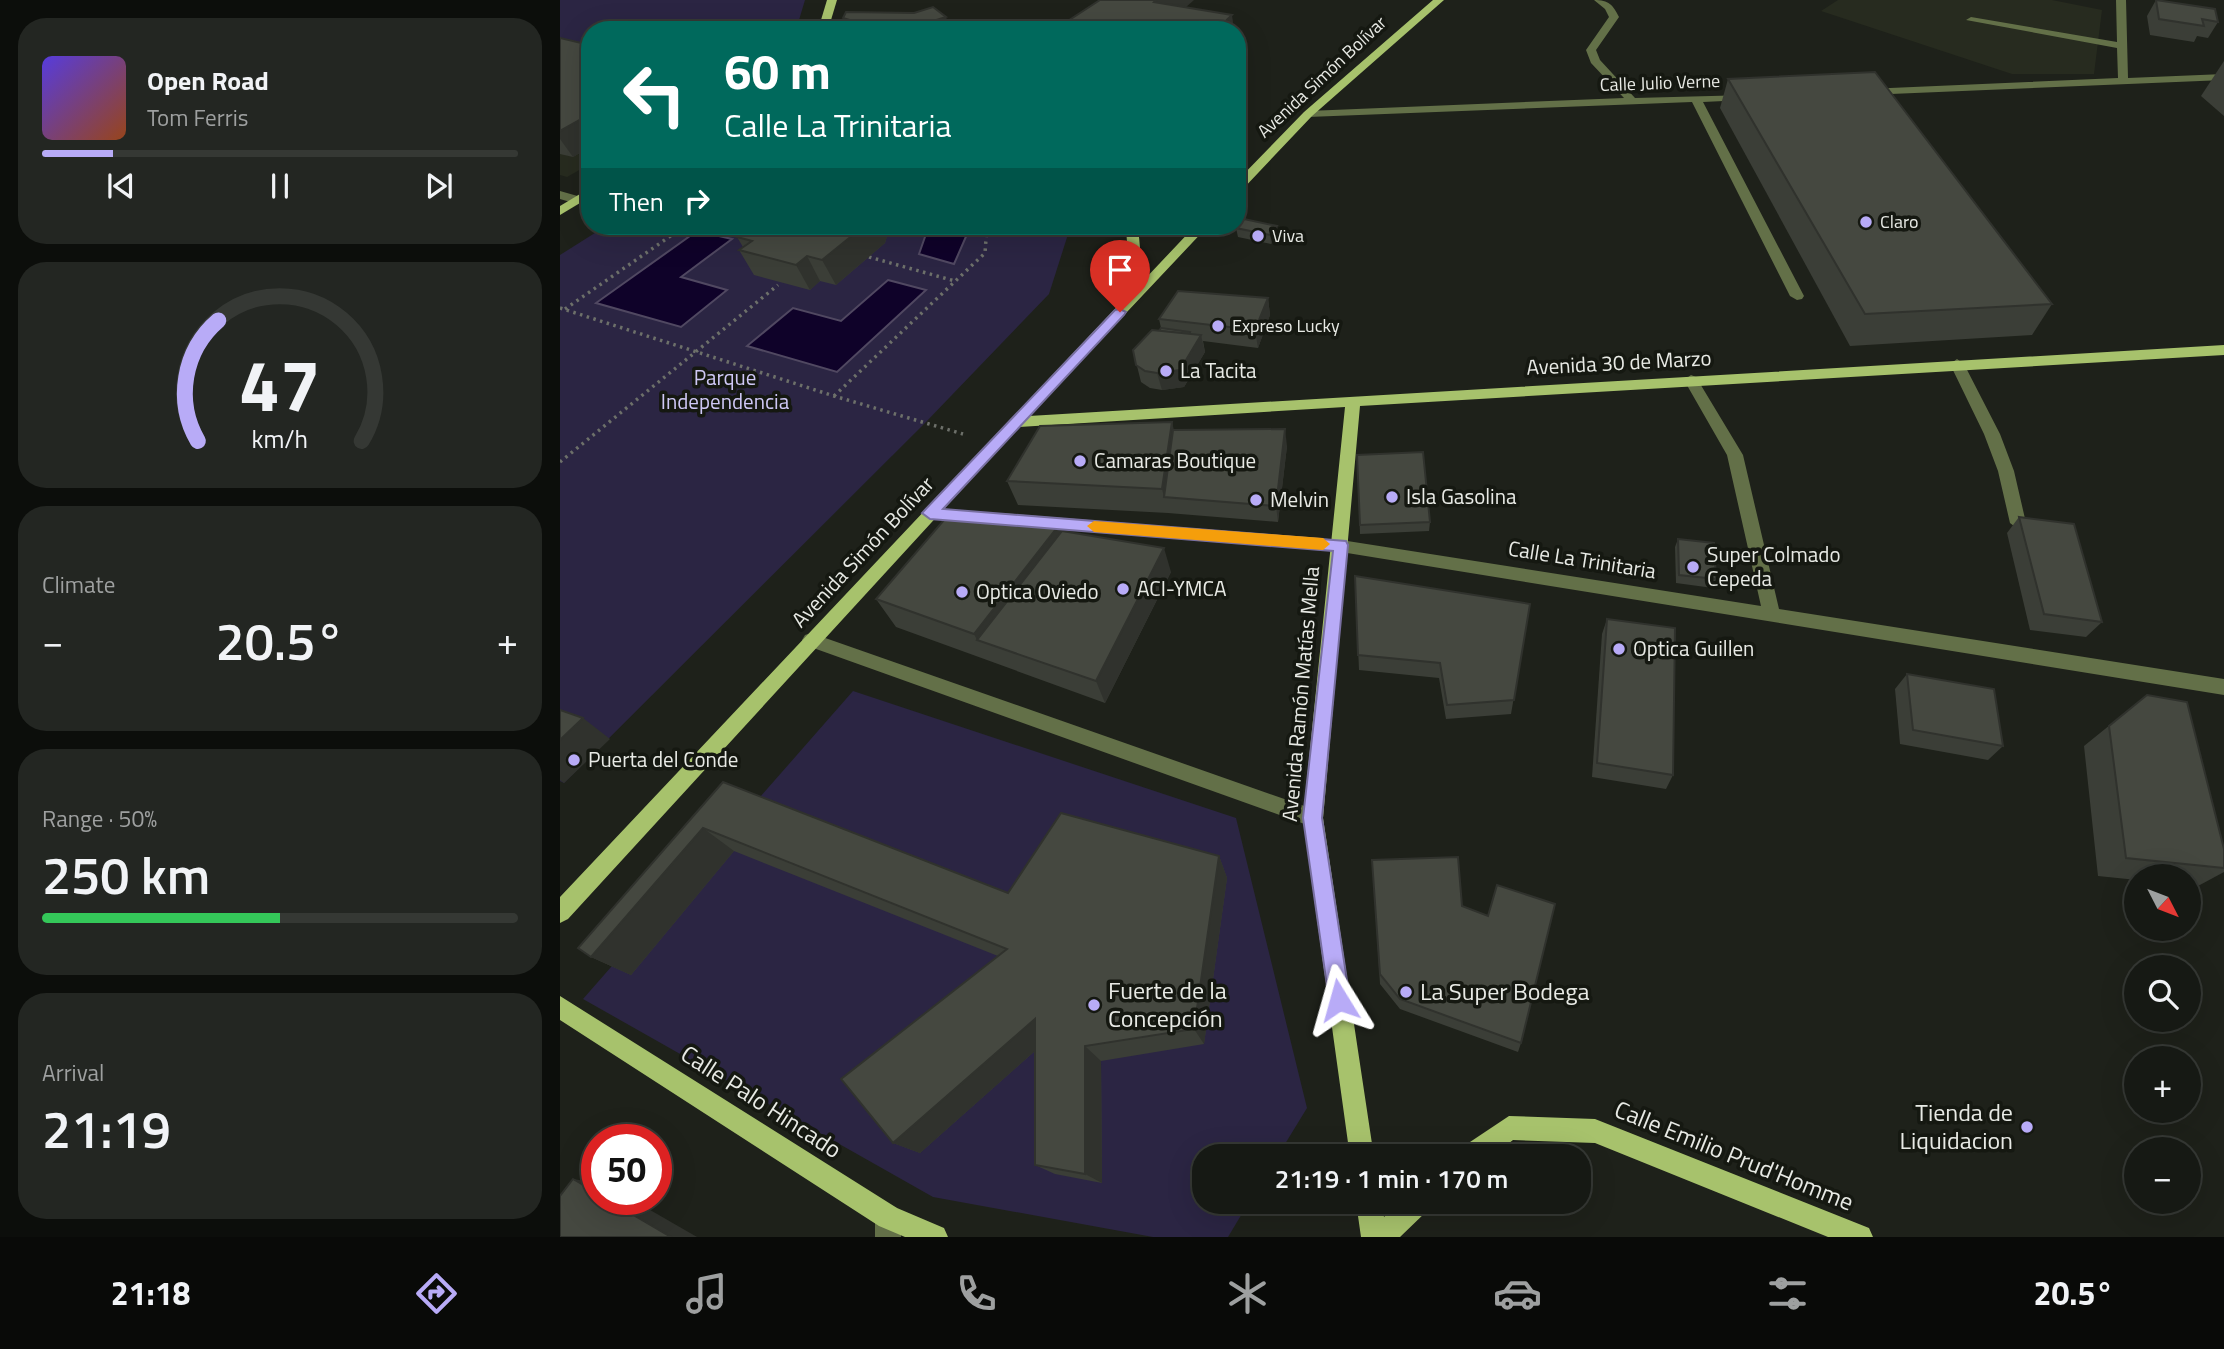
<!DOCTYPE html>
<meta charset="utf-8">
<style>
body{margin:0;font-family:"Titillium Web",sans-serif;background:#232622;color:#f1f3f6;height:100vh;display:flex;flex-direction:column;font-size:26px;white-space:nowrap}
*{box-sizing:border-box;margin:0}
p{font-size:23px;color:#9ea0a0}
.icon{flex:none;width:38px;height:38px;fill:none;stroke:currentColor;stroke-width:2;stroke-linecap:round;stroke-linejoin:round}
.map{position:relative;flex:1;overflow:hidden}
.side{display:flex;flex-direction:column;gap:18px;padding:18px;background:#0c0e0b;width:560px}
.side>*{flex:none}
.top-card{position:absolute;left:21px;top:21px;width:665px;height:214px;border-radius:28px;box-shadow:0 7px 28px #0002,0 0 0 2px #353834;background:#00695c;color:#fff;overflow:hidden}
.needle{width:46px;rotate:132deg}
.fabs{position:absolute;left:1564px;top:864px;display:grid;gap:14px}
.fabs a{display:grid;place-items:center;width:77px;height:77px;border-radius:50%;background:#161914;box-shadow:0 7px 28px #0002,0 0 0 2px #353834;font-size:35px}
.speed{position:absolute;left:21px;top:1124px;display:flex;gap:14px;font-size:35px;font-weight:700;text-align:center}
.speed>*{display:grid;place-content:center;width:91px;height:91px;border-radius:50%;background:#161914;box-shadow:0 7px 28px #0002,0 0 0 2px #353834;line-height:1}
.speed .limit{border:10px solid #d22;background:#fff;color:#111}
.pin{position:absolute;display:grid;place-items:center;width:60px;height:60px;color:#fff;margin:-72px -30px;border-radius:50% 50% 50% 0;rotate:-45deg;box-shadow:0 0 7px #0007}
.pin .icon{rotate:45deg}
.me{position:absolute;width:77px;margin:-38px;rotate:352deg;stroke-linejoin:round;filter:drop-shadow(0 0 5px #0008)}
.turn{display:flex;align-items:center;gap:24px;height:147px;padding:0 28px;font-size:32px}
.turn .icon{width:91px;height:91px;stroke-width:2.5}
.turn b{display:block;font-size:49px;line-height:60px}
.then{display:flex;align-items:center;height:66px;padding:0 28px;background:#0003;gap:14px;font-size:26px}
.big{font-size:52px;font-weight:600;line-height:1.1}
.side .tile{flex:1;display:flex;flex-direction:column;justify-content:center;gap:10px;min-width:0;padding:0 24px;border-radius:28px;background:#232622}
.side .dial{align-items:center;gap:0}
.dial svg{height:182px;overflow:visible;fill:none;stroke:#353834;stroke-width:7;stroke-linecap:round;text-anchor:middle}
.dial text{fill:#f1f3f6;stroke:none}
.song{display:flex;align-items:center;gap:21px}
.cover{width:84px;height:84px;border-radius:10px;background:linear-gradient(135deg,hsl(250 70% 55%),hsl(20 70% 35%))}
.played{height:7px;border-radius:4px;background:linear-gradient(90deg,#b8abf7 15%,#353834 15%)}
.keys{display:flex;justify-content:space-around;direction:ltr}
.heat{display:flex;justify-content:space-between;align-items:center;font-size:38px;direction:ltr}
.charge{height:10px;border-radius:5px;background:linear-gradient(90deg,#34c759 50%,#353834 0)}
.trip{position:absolute;left:632px;top:1144px;width:399px;height:70px;border-radius:28px;background:#161914;box-shadow:0 7px 28px #0002,0 0 0 2px #353834;font-weight:600;line-height:70px;text-align:center}
.menu{display:flex;height:112px;justify-content:space-around;align-items:center;background:#090a08;color:#9ea0a0}
.menu .icon{width:49px;height:49px}
.menu .selected{color:#b8abf7}
.menu b{font-size:32px;color:#f1f3f6}
main{display:flex;flex:1;min-height:0}
.map>svg:first-child{display:block}
</style>
<main>
<section class="side">
<div class="tile">
<div class="song"><i class="cover"></i><div><b>Open Road</b><p>Tom Ferris</p></div></div>
<div class="played"></div>
<div class="keys"><svg class="icon" aria-label="previous" viewBox="0 0 24 24"><path d="M18 5L8 12l10 7zM5 5v14"/></svg><svg class="icon" aria-label="pause" viewBox="0 0 24 24"><path d="M8 5v14M16 5v14"/></svg><svg class="icon" aria-label="next" viewBox="0 0 24 24"><path d="M6 5l10 7-10 7zM19 5v14"/></svg></div>
</div>
<div class="tile dial"><svg viewBox="0 0 100 80">
<path d="M14 69A42 42 0 1 1 86 69"/>
<path d="M14 69A42 42 0 0 1 23 16" stroke="#b8abf7"/>
<text x="50" y="56" font-size="32" font-weight="700">47</text>
<text x="50" y="72" font-size="11">km/h</text>
</svg></div>
<div class="tile"><p>Climate</p>
<div class="heat"><a>−</a><b class="big">20.5°</b><a>+</a></div>
</div>
<div class="tile"><p>Range · 50%</p><b class="big">250 km</b><div class="charge"></div></div>
<div class="tile"><p>Arrival</p><b class="big">21:19</b></div>
</section>
<div class="map">
<svg width="1664" height="1237" viewBox="0 0 1664 1237">
<rect width="100%" height="100%" fill="#1e211a"/>
<g fill="#272b1f">
<polygon points="1278,0 1492,0 1542,10 1534,74 1452,74 1261,11"/>
<polygon points="0,58 30,65 30,164 7,177 0,175"/>
</g>
<g fill="#2b2543">
<polygon points="0,0 245,0 236,30 30,30 30,50 0,43"/>
<polygon points="46,226 510,228 489,294 365,423 4,783 0,781 0,255"/>
<polygon points="293,691 676,818 747,1108 717,1157 644,1157 644,1202 689,1202 668,1237 593,1237 373,1197 23,999"/>
</g>
<g fill="#0f0229" stroke="#504861" stroke-width="2">
<polygon points="364,226 407,226 408,232 394,264 359,254 366,234"/>
<polygon points="137,231 172,239 121,277 167,290 121,327 36,303"/>
<polygon points="328,280 366,290 277,372 187,346 233,308 281,321"/>
</g>
<g fill="none" stroke-linecap="round" stroke-linejoin="round">
<g stroke="#6d706a" stroke-width="3.5" stroke-dasharray="2.5 4.5" stroke-linecap="butt">
<polyline points="186,226 195,228"/>
<polyline points="309,257 395,281"/>
<polyline points="0,308 274,396 403,434"/>
<polyline points="5,309 125,226"/>
<polyline points="274,396 425,253 427,226"/>
<polyline points="0,462 218,285"/>
</g>
<g fill="#637048" fill-rule="evenodd">
<path d="M1034,0C1049,0 1053,5 1059,17L1036,50L1040,60L1075,98L1189,95V99L1185,100L1143,102L1244,296L1242,299L1237,300L1230,296L1132,102L748,117L743,114L748,111L1064,98L1031,63L1026,50L1049,17L1045,9Z"/>
<polygon points="1556,0 1566,0 1568,78 1664,74 1664,80 1307,95 1302,92 1307,89 1558,78 1557,48 1406,20 1411,17 1557,42"/>
<polygon points="0,191 21,197 23,200 17,204 0,199"/>
<polygon points="1397,359 1404,364 1440,434 1454,471 1466,523 1464,527 1458,529 1450,523 1438,471 1424,434 1390,364"/>
<polygon points="1131,375 1136,377 1183,455 1219,609 1664,679 1664,695 781,552 441,525 433,519 441,513 781,540 1201,606 1167,455 1124,380"/>
<polygon points="251,633 753,809 760,811 763,818 760,825 753,827 245,645 242,640 245,635"/>
<polygon points="328,1204 337,1208 341,1217 341,1237 315,1237 315,1217 319,1208"/>
</g>
<g fill="#a7c26c" fill-rule="evenodd">
<polygon points="267,0 277,0 268,30 258,30"/>
<polygon points="873,0 884,0 752,116 681,191 677,192 677,181 744,112"/>
<polygon points="30,188 30,197 0,215 0,206"/>
<polygon points="566,226 578,226 583,281 635,226 648,226 469,416 1664,345 1664,355 800,406 763,818 814,1157 790,1157 743,818 785,407 459,427 8,919 0,923 0,897 570,293"/>
<polygon points="0,996 337,1208 384,1228 388,1237 345,1237 319,1226 0,1020"/>
<polygon points="949,1116 1035,1119 1309,1228 1313,1237 1268,1237 1035,1143 953,1140 931,1157 898,1157 901,1148"/>
<polygon points="796,1202 822,1202 824,1217 839,1202 870,1202 867,1211 840,1237 801,1237"/>
</g>
</g>
<g fill="#3b3e37">
<polygon points="1596,0 1658,22 1648,38 1637,36 1634,42 1590,35 1587,16"/>
<polygon points="283,18 389,25 374,30 298,30 286,26"/>
<polygon points="0,38 30,45 30,147 13,157 0,154"/>
<polygon points="1664,61 1664,116 1641,96"/>
<polygon points="1168,79 1492,304 1472,335 1290,346 1160,108"/>
<polygon points="192,226 330,226 325,243 276,285 260,281 250,290 194,275 179,250 183,247 177,237"/>
<polygon points="717,226 718,235 711,244 678,237 676,228"/>
<polygon points="708,298 710,315 698,348 643,341 645,352 624,387 602,390 590,388 581,382 573,350 599,331 601,328 599,319"/>
<polygon points="612,422 613,430 727,446 718,522 608,513 458,505 447,481"/>
<polygon points="797,455 870,522 869,531 800,534"/>
<polygon points="1459,517 1542,622 1526,637 1470,630 1447,533"/>
<polygon points="499,525 502,531 611,572 545,703 336,627 316,599"/>
<polygon points="1118,539 1156,579 1153,588 1116,583 1115,547"/>
<polygon points="795,576 970,604 951,714 886,719 879,678 799,670"/>
<polygon points="1047,619 1113,775 1106,789 1032,777 1042,634"/>
<polygon points="1347,674 1443,746 1428,760 1340,744 1335,689"/>
<polygon points="1587,695 1664,849 1664,872 1638,886 1629,885 1629,877 1577,877 1577,880 1538,876 1524,746"/>
<polygon points="163,782 448,893 659,856 667,878 644,1044 541,1061 542,1183 495,1174 475,1165 475,1051 360,1153 333,1143 438,956 174,851 71,975 31,957"/>
<polygon points="812,860 902,906 928,916 961,1043 958,1052 840,1009 820,984"/>
</g>
<g fill="#30322d">
<polygon points="596,0 634,0 600,30 594,2"/>
<polygon points="672,15 674,30 656,30"/>
<polygon points="386,17 389,25 374,30 357,30 364,24"/>
<polygon points="30,114 30,147 13,157 0,139 0,131"/>
<polygon points="304,226 330,226 325,243 276,285 262,260"/>
<polygon points="717,226 718,235 711,244 710,235"/>
<polygon points="247,256 260,281 250,290 236,265"/>
<polygon points="708,298 710,315 698,348 695,330"/>
<polygon points="641,335 645,352 624,387 602,390 597,373"/>
<polygon points="612,422 618,447 604,497 602,489"/>
<polygon points="725,429 727,446 718,522 716,506"/>
<polygon points="499,525 512,554 417,640 414,634"/>
<polygon points="604,548 611,572 545,703 536,681"/>
<polygon points="23,718 50,739 4,783 0,780 0,740"/>
<polygon points="143,828 174,851 71,975 31,957"/>
<polygon points="659,856 667,878 644,1044 634,1029"/>
<polygon points="475,1019 493,1035 360,1153 333,1143"/>
<polygon points="525,1046 541,1061 542,1183 525,1174"/>
<polygon points="13,1179 37,1183 37,1193"/>
<polygon points="46,1199 71,1199 137,1237 111,1237"/>
</g>
<g fill="#454840" stroke="#30322d" stroke-width="2">
<polygon points="540,0 596,0 594,2 672,15 656,30 494,30"/>
<polygon points="1596,0 1655,9 1658,22 1642,19 1644,26 1599,19"/>
<polygon points="373,7 386,17 364,24 357,30 315,30 312,27 283,18 286,12 354,13"/>
<polygon points="0,38 30,45 30,114 0,131"/>
<polygon points="1315,72 1492,304 1305,314 1168,79"/>
<polygon points="684,219 717,226 710,235 676,228"/>
<polygon points="192,226 304,226 262,260 247,256 236,265 179,250 192,241 177,237"/>
<polygon points="618,291 708,298 695,330 599,319"/>
<polygon points="601,328 630,332 629,334 599,331"/>
<polygon points="592,330 641,335 620,370 597,373 585,371 576,365 573,350"/>
<polygon points="612,422 602,489 447,481 480,426"/>
<polygon points="725,429 716,506 604,497 613,430"/>
<polygon points="863,452 870,522 800,525 797,455"/>
<polygon points="390,513 499,525 414,634 316,599"/>
<polygon points="1459,517 1514,524 1542,622 1484,614"/>
<polygon points="502,531 604,548 536,681 417,640"/>
<polygon points="1118,539 1154,543 1156,579 1119,575"/>
<polygon points="795,576 970,604 954,700 887,705 880,663 798,655"/>
<polygon points="1047,619 1115,628 1113,775 1037,763"/>
<polygon points="1347,674 1434,689 1443,746 1353,730"/>
<polygon points="1587,695 1627,702 1664,849 1664,868 1566,858 1549,726"/>
<polygon points="0,710 23,718 0,740"/>
<polygon points="163,782 448,893 501,813 659,856 634,1029 525,1046 525,1174 475,1165 475,1019 333,1143 281,1079 447,949 143,828 31,957 18,948"/>
<polygon points="898,857 902,906 928,916 937,885 995,904 961,1043 840,999 820,974 812,860"/>
<polygon points="13,1179 37,1193 37,1199 46,1199 111,1237 0,1237 0,1196"/>
</g>
<polygon fill="#b8abf7" stroke="#786fa1" stroke-width="2" points="560,309 566,312 564,315 383,509 786,541 788,545 762,818 790,1000 787,1008 779,1011 772,1008 769,1000 743,818 773,551 370,519 362,513 555,310"/>
<polygon fill="#f59e0b" points="534,521 763,538 770,544 763,550 534,532 527,526"/>
<g fill="#b8abf7" stroke="#151811" stroke-width="2.5">
<circle cx="1306" cy="222" r="7"/>
<circle cx="698" cy="236" r="7"/>
<circle cx="658" cy="326" r="7"/>
<circle cx="606" cy="371" r="7"/>
<circle cx="520" cy="461" r="7"/>
<circle cx="832" cy="497" r="7"/>
<circle cx="696" cy="500" r="7"/>
<circle cx="1133" cy="567" r="7"/>
<circle cx="563" cy="589" r="7"/>
<circle cx="402" cy="592" r="7"/>
<circle cx="1059" cy="649" r="7"/>
<circle cx="14" cy="760" r="7"/>
<circle cx="846" cy="992" r="7"/>
<circle cx="534" cy="1005" r="7"/>
<circle cx="1467" cy="1127" r="7"/>
</g>
<g text-anchor="middle" stroke-width="7" stroke-linejoin="round" paint-order="stroke">
<g font-size="18" fill="#e8eae5" stroke="#151811">
<text transform="translate(762 77) rotate(-43)" y="6">Avenida Simón Bolívar</text>
<text transform="translate(1100 83) rotate(-2)" y="6">Calle Julio Verne</text>
</g>
<g font-size="18" fill="#e8eae5" stroke="#151811" text-anchor="start">
<text x="1320" y="228">Claro</text>
<text x="712" y="242">Viva</text>
<text x="672" y="332">Expreso Lucky</text>
</g>
<g font-size="21" fill="#e8eae5" stroke="#151811">
<text transform="translate(1059 363) rotate(-3)" y="7">Avenida 30 de Marzo</text>
<text transform="translate(303 552) rotate(-47)" y="7">Avenida Simón Bolívar</text>
<text transform="translate(1022 560) rotate(9)" y="7">Calle La Trinitaria</text>
<text transform="translate(741 694) rotate(-85)" y="7">Avenida Ramón Matías Mella</text>
</g>
<g font-size="21" fill="#e8eae5" stroke="#151811" text-anchor="start">
<text x="620" y="378">La Tacita</text>
<text x="534" y="468">Camaras Boutique</text>
<text x="846" y="504">Isla Gasolina</text>
<text x="710" y="507">Melvin</text>
<text x="1147" y="562">Super Colmado<tspan x="1147" dy="24">Cepeda</tspan></text>
<text x="577" y="596">ACI-YMCA</text>
<text x="416" y="599">Optica Oviedo</text>
<text x="1073" y="656">Optica Guillen</text>
<text x="28" y="767">Puerta del Conde</text>
</g>
<g font-size="21" fill="#cfc8f6" stroke="#151811">
<text x="165" y="385">Parque<tspan x="165" dy="24">Independencia</tspan></text>
</g>
<g font-size="24" fill="#e8eae5" stroke="#151811" text-anchor="start">
<text x="548" y="999">Fuerte de la<tspan x="548" dy="28">Concepción</tspan></text>
<text x="860" y="1000">La Super Bodega</text>
<text x="1453" y="1121" text-anchor="end">Tienda de<tspan x="1453" dy="28">Liquidacion</tspan></text>
</g>
<g font-size="24" fill="#e8eae5" stroke="#151811">
<text transform="translate(201 1102) rotate(33)" y="8">Calle Palo Hincado</text>
<text transform="translate(1174 1156) rotate(22)" y="8">Calle Emilio Prud'Homme</text>
</g>
</g>
</svg>
<div class="fabs">
<a><svg class="needle" viewBox="-14 -14 28 28"><path d="M0-13l5 13h-10z" fill="#e53935"/><path d="M0 13l5-13h-10z" fill="#9ea0a0"/></svg></a>
<a><svg class="icon" aria-label="search" viewBox="0 0 24 24"><circle cx="10" cy="10" r="6"/><path d="M15 15l6 6"/></svg></a>
<a>+</a>
<a>−</a>
</div>
<div class="speed"><div class="limit">50</div></div>
<div class="pin" style="left:560px;top:312px;background:#d93025"><svg class="icon" aria-label="arrive" viewBox="0 0 24 24"><path d="M6 21V4h12l-3 4 3 4H6"/></svg></div>
<svg class="me" style="left:779px;top:1000px" viewBox="-20 -20 40 40"><path d="M0-17L14 15 0 8-14 15z" fill="#b8abf7" stroke="#fff" stroke-width="4"/></svg>
<div class="trip">21:19 · 1 min · 170 m</div>
<div class="top-card">
<div class="turn"><svg class="icon" aria-label="left" viewBox="0 0 24 24"><path d="M17 20v-9H6M10 6l-5 5 5 5"/></svg><div><b>60 m</b>Calle La Trinitaria</div></div>
<div class="then">Then<svg class="icon" aria-label="right" viewBox="0 0 24 24"><path d="M7 20v-9h11M14 6l5 5-5 5"/></svg></div>
</div>
</div>
</main>
<nav class="menu">
<b>21:18</b>
<svg class="icon selected" aria-label="directions" viewBox="0 0 24 24"><path d="M12 3l9 9-9 9-9-9zM9 14v-3h6M13 9l2 2-2 2"/></svg>
<svg class="icon" aria-label="music" viewBox="0 0 24 24"><path d="M9 18V5l10-2v13"/><circle cx="6" cy="18" r="3"/><circle cx="16" cy="16" r="3"/></svg>
<svg class="icon" aria-label="phone" viewBox="0 0 24 24"><path d="M5 4h4l2 5-3 2q2 4 5 5l2-3 5 2v4C11 20 4 13 5 4z"/></svg>
<svg class="icon" aria-label="climate" viewBox="0 0 24 24"><path d="M12 3v18M4 7l16 10M4 17L20 7"/></svg>
<svg class="icon" aria-label="car" viewBox="0 0 24 24"><path d="M5 17H2v-5l4-1 3-4h7l3 4 3 1v5h-3M9 17h6M6 11h13"/><circle cx="7" cy="17" r="2"/><circle cx="17" cy="17" r="2"/></svg>
<svg class="icon" aria-label="filters" viewBox="0 0 24 24"><path d="M4 7h16M4 17h16"/><circle cx="9" cy="7" r="2"/><circle cx="15" cy="17" r="2"/></svg>
<b>20.5°</b>
</nav>
